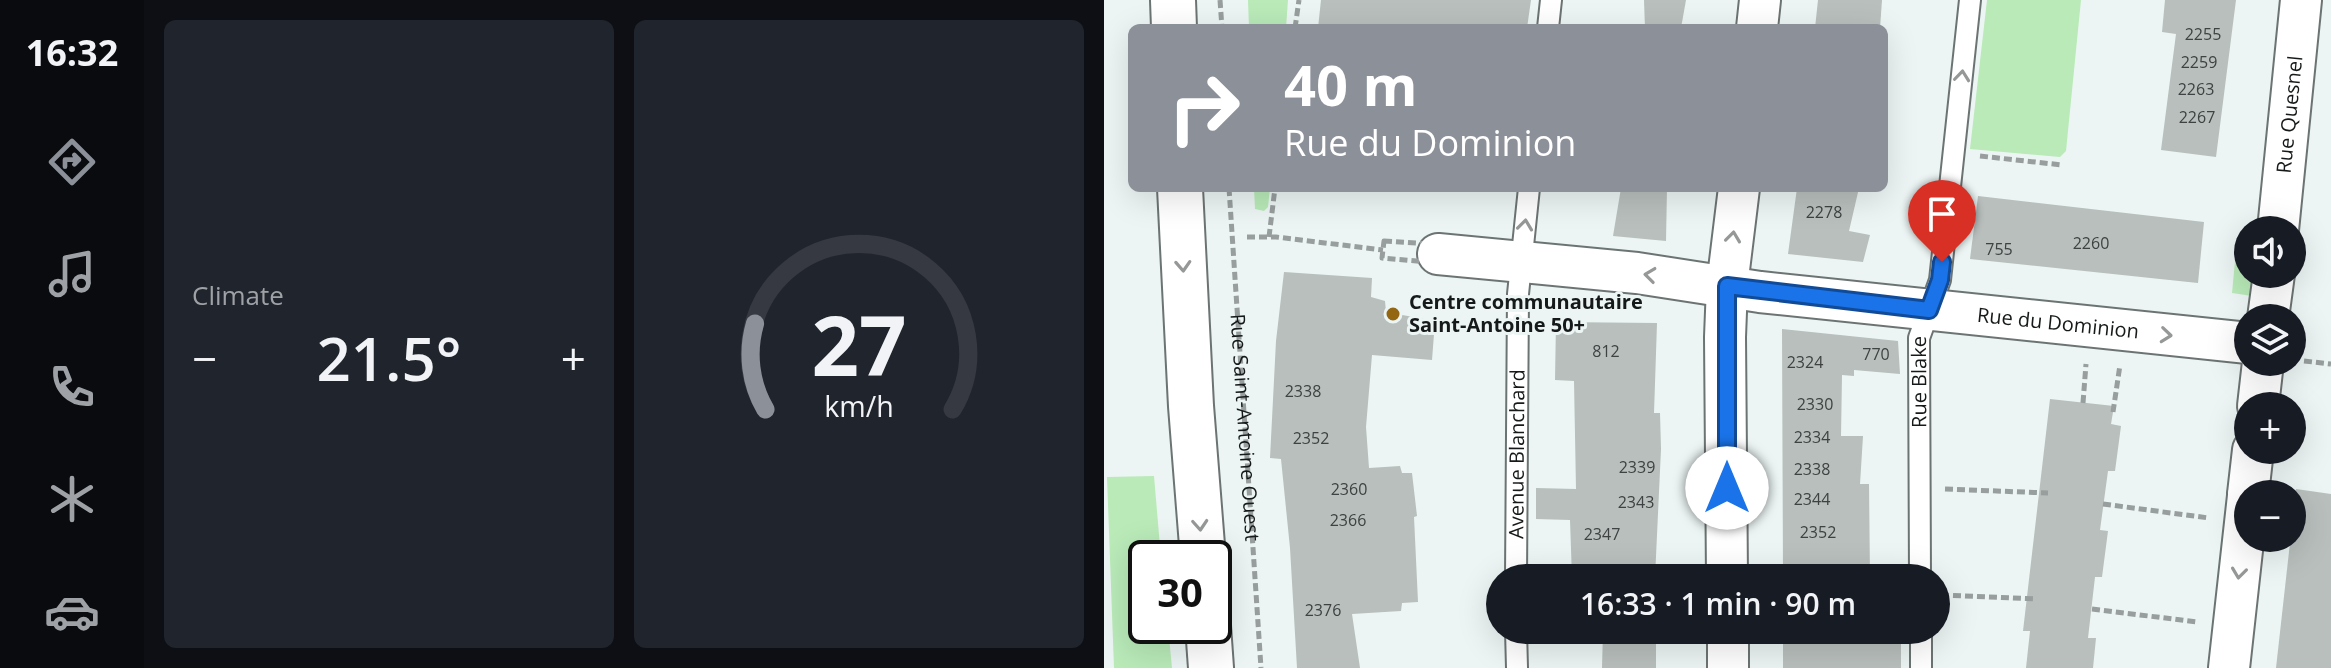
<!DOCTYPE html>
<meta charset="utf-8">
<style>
body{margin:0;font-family:"Open Sans",sans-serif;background:#20242c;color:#f1f3f6;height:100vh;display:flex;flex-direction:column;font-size:30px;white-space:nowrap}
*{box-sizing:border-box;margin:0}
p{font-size:26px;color:#9ea1a6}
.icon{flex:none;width:44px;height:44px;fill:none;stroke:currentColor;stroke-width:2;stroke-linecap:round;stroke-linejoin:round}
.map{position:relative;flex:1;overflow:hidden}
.sheet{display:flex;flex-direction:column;gap:20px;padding:20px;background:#0d0f14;width:960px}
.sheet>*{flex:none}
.guide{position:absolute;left:24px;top:24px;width:760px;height:168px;border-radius:12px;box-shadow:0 8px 32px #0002;background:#8c9099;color:#fff;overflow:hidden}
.buttons{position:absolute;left:1130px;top:216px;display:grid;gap:16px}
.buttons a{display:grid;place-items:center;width:72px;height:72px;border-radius:50%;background:#171b24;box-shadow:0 8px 32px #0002;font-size:40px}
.speed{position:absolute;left:24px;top:540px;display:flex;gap:16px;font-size:40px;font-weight:700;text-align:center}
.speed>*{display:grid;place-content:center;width:104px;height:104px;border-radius:50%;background:#171b24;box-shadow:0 8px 32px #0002;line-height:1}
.speed .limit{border:4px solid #111;border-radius:12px;background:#fff;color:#111}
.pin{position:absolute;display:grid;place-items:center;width:68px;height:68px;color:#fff;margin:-82px -34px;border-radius:50% 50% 50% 0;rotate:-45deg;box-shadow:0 0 8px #0007}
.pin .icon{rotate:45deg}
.me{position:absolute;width:88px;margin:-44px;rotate:0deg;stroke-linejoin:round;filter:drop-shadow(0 0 6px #0008)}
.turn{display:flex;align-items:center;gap:28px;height:168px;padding:0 24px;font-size:36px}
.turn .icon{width:104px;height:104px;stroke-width:2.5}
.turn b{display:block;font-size:56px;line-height:68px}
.big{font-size:60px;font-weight:600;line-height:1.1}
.sheet .card{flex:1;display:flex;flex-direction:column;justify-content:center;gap:12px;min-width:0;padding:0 28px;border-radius:12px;background:#20242c}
.sheet .dial{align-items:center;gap:0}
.dial svg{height:208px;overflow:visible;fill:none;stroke:#363941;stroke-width:7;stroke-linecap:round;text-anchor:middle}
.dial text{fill:#f1f3f6;stroke:none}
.heat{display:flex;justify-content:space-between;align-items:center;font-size:44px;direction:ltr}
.sheet .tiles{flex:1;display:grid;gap:20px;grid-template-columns:repeat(2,1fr)}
.trip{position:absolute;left:382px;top:564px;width:464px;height:80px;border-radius:40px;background:#171b24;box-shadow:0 8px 32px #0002;font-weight:600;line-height:80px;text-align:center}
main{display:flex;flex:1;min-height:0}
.tabs{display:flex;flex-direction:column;width:144px;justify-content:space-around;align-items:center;background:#090b0e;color:#9ea1a6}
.tabs .icon{width:56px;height:56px}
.tabs .selected{color:#8c9099}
.tabs b{font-size:36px;color:#f1f3f6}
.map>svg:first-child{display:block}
</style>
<main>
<nav class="tabs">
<b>16:32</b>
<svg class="icon selected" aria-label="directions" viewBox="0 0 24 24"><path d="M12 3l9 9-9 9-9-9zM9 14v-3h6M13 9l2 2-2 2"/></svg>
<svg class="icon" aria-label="music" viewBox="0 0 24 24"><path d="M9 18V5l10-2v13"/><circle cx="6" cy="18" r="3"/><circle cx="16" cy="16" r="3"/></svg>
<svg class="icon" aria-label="phone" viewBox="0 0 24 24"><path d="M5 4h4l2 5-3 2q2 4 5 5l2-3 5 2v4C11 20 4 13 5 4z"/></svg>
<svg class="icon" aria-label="climate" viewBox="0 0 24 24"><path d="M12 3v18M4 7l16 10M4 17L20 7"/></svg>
<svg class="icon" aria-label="car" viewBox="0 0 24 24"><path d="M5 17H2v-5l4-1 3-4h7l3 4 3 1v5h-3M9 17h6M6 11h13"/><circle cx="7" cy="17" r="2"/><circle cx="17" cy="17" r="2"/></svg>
</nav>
<section class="sheet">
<div class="tiles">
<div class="card"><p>Climate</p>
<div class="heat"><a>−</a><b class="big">21.5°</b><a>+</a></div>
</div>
<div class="card dial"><svg viewBox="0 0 100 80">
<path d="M14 69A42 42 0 1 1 86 69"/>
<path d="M14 69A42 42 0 0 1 10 36" stroke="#8c9099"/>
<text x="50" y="56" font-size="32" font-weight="700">27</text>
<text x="50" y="72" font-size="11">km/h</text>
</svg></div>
</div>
</section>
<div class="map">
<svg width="1227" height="668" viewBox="0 0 1227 668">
<rect width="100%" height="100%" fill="#ecf5f4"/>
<g fill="#b9eab8">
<polygon points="144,0 184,0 182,28 145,28"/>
<polygon points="883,0 977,0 962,151 956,157 866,149"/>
<polygon points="150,188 166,188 164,207 160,211 151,209"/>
<polygon points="1132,250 1141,251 1144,274 1149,274 1148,296 1128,293"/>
<polygon points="50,476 57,558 42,558 42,626 64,626 68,668 10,668 3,477"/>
</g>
<g fill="#b8bfbc">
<polygon points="217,0 427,0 423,28 214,28"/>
<polygon points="540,0 582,0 577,28 541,28"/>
<polygon points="714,0 778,0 776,28 711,28"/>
<polygon points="1061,0 1132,0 1112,157 1057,150 1072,34 1058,32"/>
<polygon points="517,188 563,188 562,241 509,236"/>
<polygon points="693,188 755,188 745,231 766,235 759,262 684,254"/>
<polygon points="874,196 1100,222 1094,283 866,259"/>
<polygon points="180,272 268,278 267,297 281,301 282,312 331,321 328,360 268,355 262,427 265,468 296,466 298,473 308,473 313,516 310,517 314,602 298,603 297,611 248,614 256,668 193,668 186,548 177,459 166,458 172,341"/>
<polygon points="452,322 553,323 550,413 556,413 557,449 551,578 468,578 466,520 432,519 432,488 472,489 470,381 451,380"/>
<polygon points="678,329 794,341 796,374 750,370 750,376 738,375 737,436 759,436 756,484 765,484 766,578 679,578"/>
<polygon points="946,399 1010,406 1007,424 1017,426 1011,471 1004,471 996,530 1004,531 998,577 991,577 984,638 992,638 989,668 922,668 926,631 919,631"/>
<polygon points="1192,489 1227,494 1227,668 1172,668"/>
<polygon points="499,630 552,630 552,668 498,668"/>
<rect x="679" y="630" width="118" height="38"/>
</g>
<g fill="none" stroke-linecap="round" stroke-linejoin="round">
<defs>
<g id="lane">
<polyline points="444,28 447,0"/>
<path id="s2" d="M412,578L414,294L425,188"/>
<path id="s3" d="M816,578L815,338L836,280L866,0"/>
<polyline points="412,630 413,668"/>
<polyline points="817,630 817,668"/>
</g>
<g id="street">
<polyline points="653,28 656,0"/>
<path id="s4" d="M1174,230L1197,0"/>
<path id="s5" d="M334,254L533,273L656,292L1144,343"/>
<polyline points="1164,318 1170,274"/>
<polyline points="1154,406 1159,362"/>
<polyline points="1144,494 1149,450"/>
<polyline points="623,578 621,337 623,286 635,188"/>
<polyline points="624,630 624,668"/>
<polyline points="1125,668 1144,496"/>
</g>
<g id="secondary">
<polyline points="69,0 70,28"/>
<polyline points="76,188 87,406 99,558"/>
<polyline points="104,626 107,668"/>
</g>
</defs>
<use href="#lane" stroke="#6c7473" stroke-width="24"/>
<use href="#street" stroke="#6c7473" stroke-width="44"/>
<use href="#secondary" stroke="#6c7473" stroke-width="48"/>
<g stroke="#979e9d" stroke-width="5" stroke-dasharray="8 4" stroke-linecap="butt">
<polyline points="116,0 118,28"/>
<polyline points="191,28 195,0"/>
<polyline points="876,156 958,165"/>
<path id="s1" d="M125,188L157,668"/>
<polyline points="143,237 172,237 279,250"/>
<polyline points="165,237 171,188"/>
<polygon points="280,241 326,244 323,262 278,258"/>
<polyline points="1200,361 1227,364"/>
<polyline points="979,403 982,364"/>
<polyline points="1009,412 1016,365"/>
<polyline points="841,489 944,493"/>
<polyline points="999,504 1105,518"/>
<polyline points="837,595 932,599"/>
<polyline points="988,609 1093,622"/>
</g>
<use href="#lane" stroke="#fff" stroke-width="20"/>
<use href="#street" stroke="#fff" stroke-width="40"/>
<use href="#secondary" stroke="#fff" stroke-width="44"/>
</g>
<defs><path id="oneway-chevron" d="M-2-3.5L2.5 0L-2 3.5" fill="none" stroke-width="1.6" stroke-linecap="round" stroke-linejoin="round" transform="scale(2)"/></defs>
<g stroke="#969898">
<use href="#oneway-chevron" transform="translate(858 76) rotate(-84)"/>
<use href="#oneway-chevron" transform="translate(421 225) rotate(-83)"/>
<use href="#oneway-chevron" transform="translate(629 237) rotate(-83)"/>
<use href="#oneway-chevron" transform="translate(79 266) rotate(87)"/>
<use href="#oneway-chevron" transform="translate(546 275) rotate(-173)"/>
<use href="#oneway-chevron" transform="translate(1062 335) rotate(6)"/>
<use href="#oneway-chevron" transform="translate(96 525) rotate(86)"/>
<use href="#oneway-chevron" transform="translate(1135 573) rotate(97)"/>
</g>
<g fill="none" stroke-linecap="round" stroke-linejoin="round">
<defs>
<polyline id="route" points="623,488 623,286 825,310 836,280 838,262"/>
</defs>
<use href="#route" stroke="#114b97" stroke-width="20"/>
<use href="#route" stroke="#1a73e8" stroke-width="14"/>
</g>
<circle fill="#936612" stroke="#ecf5f4" stroke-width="3" cx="289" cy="314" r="8"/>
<g text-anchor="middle" stroke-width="6" stroke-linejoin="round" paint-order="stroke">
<g font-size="16" fill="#3e4242">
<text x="1099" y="40">2255</text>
<text x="1095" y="68">2259</text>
<text x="1092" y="95">2263</text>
<text x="1093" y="123">2267</text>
<text x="720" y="218">2278</text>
<text x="987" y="249">2260</text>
<text x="895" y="255">755</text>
<text x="502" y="357">812</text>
<text x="772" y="360">770</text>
<text x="701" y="368">2324</text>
<text x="199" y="397">2338</text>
<text x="711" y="410">2330</text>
<text x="708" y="443">2334</text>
<text x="207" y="444">2352</text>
<text x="533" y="473">2339</text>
<text x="708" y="475">2338</text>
<text x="245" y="495">2360</text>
<text x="708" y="505">2344</text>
<text x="532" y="508">2343</text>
<text x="244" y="526">2366</text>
<text x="714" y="538">2352</text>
<text x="498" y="540">2347</text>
<text x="219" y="616">2376</text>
</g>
<g font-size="20" fill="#161919" stroke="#ecf5f4">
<text dy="7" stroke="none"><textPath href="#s4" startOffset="116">Rue Quesnel</textPath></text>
<text dy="7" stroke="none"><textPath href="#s5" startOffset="624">Rue du Dominion</textPath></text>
<text dy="7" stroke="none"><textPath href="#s3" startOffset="196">Rue Blake</textPath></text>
<text dy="7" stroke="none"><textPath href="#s1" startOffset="240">Rue Saint-Antoine Ouest</textPath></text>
<text dy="7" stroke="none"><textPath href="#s2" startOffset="124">Avenue Blanchard</textPath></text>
</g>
<g font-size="20" font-weight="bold" fill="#161919" stroke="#ecf5f4" text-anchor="start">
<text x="305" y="309">Centre communautaire<tspan x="305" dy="23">Saint-Antoine 50+</tspan></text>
</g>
</g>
</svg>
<div class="buttons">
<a><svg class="icon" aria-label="sound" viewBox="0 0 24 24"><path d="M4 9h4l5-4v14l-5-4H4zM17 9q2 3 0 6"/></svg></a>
<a><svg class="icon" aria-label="layers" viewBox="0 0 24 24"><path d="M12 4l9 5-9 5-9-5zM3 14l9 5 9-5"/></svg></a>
<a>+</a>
<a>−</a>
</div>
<div class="speed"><div class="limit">30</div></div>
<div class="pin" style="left:838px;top:262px;background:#d93025"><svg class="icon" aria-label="arrive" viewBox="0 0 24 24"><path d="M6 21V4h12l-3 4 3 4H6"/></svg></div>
<svg class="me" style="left:623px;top:488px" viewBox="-20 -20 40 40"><circle r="19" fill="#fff"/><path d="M0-13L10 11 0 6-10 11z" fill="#1a73e8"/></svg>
<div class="trip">16:33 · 1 min · 90 m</div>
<div class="guide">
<div class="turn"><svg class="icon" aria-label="right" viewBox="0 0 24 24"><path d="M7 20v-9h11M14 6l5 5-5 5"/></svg><div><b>40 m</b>Rue du Dominion</div></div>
</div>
</div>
</main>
